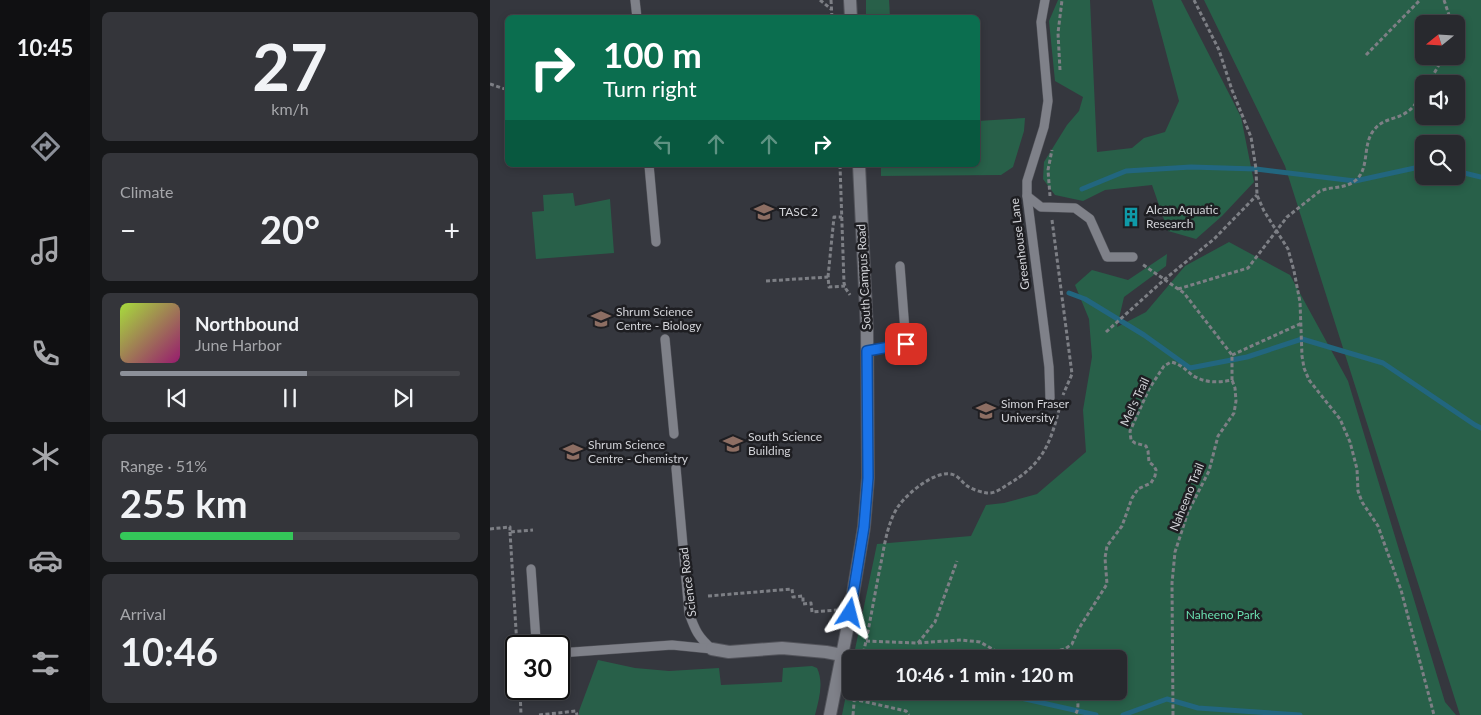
<!DOCTYPE html>
<meta charset="utf-8">
<style>
body{margin:0;font-family:Lato,sans-serif;background:#34353a;color:#f1f3f6;height:100vh;display:flex;flex-direction:column;font-size:19px;white-space:nowrap}
*{box-sizing:border-box;margin:0}
p{font-size:16px;color:#a5a6aa}
.icon{flex:none;width:28px;height:28px;fill:none;stroke:currentColor;stroke-width:2;stroke-linecap:round;stroke-linejoin:round}
.map{position:relative;flex:1;overflow:hidden}
.side{display:flex;flex-direction:column;gap:12px;padding:12px;background:#161719;width:400px}
.side>*{flex:none}
.guide{position:absolute;left:15px;top:15px;width:475px;height:152px;border-radius:8px;box-shadow:0 2px 8px #0003,0 0 0 1px #44454a;background:#0b6e4f;color:#fff;overflow:hidden}
.needle{width:32px;rotate:252deg}
.controls{position:absolute;left:925px;top:15px;display:grid;gap:10px}
.controls a{display:grid;place-items:center;width:50px;height:50px;border-radius:8px;background:#28292e;box-shadow:0 2px 8px #0003,0 0 0 1px #44454a;font-size:25px}
.speed{position:absolute;left:15px;top:635px;display:flex;gap:10px;font-size:25px;font-weight:700;text-align:center}
.speed>*{display:grid;place-content:center;width:65px;height:65px;border-radius:50%;background:#28292e;box-shadow:0 2px 8px #0003,0 0 0 1px #44454a;line-height:1}
.speed .limit{border:2px solid #111;border-radius:8px;background:#fff;color:#111}
.pin{position:absolute;display:grid;place-items:center;width:42px;height:42px;color:#fff;margin:-21px;border-radius:10px;box-shadow:0 2px 8px #0006}
.me{position:absolute;width:55px;margin:-28px;rotate:9deg;stroke-linejoin:round;filter:drop-shadow(0 0 4px #0008)}
.turn{display:flex;align-items:center;gap:18px;height:105px;padding:0 15px;font-size:22px}
.turn .icon{width:65px;height:65px;stroke-width:2.5}
.turn b{display:block;font-size:35px;line-height:42px}
.lanes{display:flex;align-items:center;height:48px;padding:0 15px;background:#0003;justify-content:center;gap:25px;direction:ltr}
.lanes .off{opacity:.35}
.big{font-size:38px;font-weight:700;line-height:1.1}
.side .widget{flex:1;display:flex;flex-direction:column;justify-content:center;gap:8px;min-width:0;padding:0 18px;border-radius:8px;background:#34353a}
.side .dial{align-items:center;gap:0}
.dial b{font-size:65px;line-height:1}
.song{display:flex;align-items:center;gap:15px}
.cover{width:60px;height:60px;border-radius:8px;background:linear-gradient(135deg,hsl(80 70% 55%),hsl(320 70% 35%))}
.played{height:5px;border-radius:2px;background:linear-gradient(90deg,#8c9099 55%,#44454a 55%)}
.keys{display:flex;justify-content:space-around;direction:ltr}
.heat{display:flex;justify-content:space-between;align-items:center;font-size:28px;direction:ltr}
.charge{height:8px;border-radius:4px;background:linear-gradient(90deg,#34c759 51%,#44454a 0)}
.trip{position:absolute;left:352px;top:650px;width:285px;height:50px;border-radius:8px;background:#28292e;box-shadow:0 2px 8px #0003,0 0 0 1px #44454a;font-weight:700;line-height:50px;text-align:center}
main{display:flex;flex:1;min-height:0}
.menu{display:flex;flex-direction:column;width:90px;justify-content:space-around;align-items:center;background:#101012;color:#a5a6aa}
.menu .icon{width:35px;height:35px}
.menu .selected{color:#8c9099}
.menu b{font-size:22px;color:#f1f3f6}
.map>svg:first-child{display:block}
</style>
<main>
<nav class="menu">
<b>10:45</b>
<svg class="icon selected" aria-label="directions" viewBox="0 0 24 24"><path d="M12 3l9 9-9 9-9-9zM9 14v-3h6M13 9l2 2-2 2"/></svg>
<svg class="icon" aria-label="music" viewBox="0 0 24 24"><path d="M9 18V5l10-2v13"/><circle cx="6" cy="18" r="3"/><circle cx="16" cy="16" r="3"/></svg>
<svg class="icon" aria-label="phone" viewBox="0 0 24 24"><path d="M5 4h4l2 5-3 2q2 4 5 5l2-3 5 2v4C11 20 4 13 5 4z"/></svg>
<svg class="icon" aria-label="climate" viewBox="0 0 24 24"><path d="M12 3v18M4 7l16 10M4 17L20 7"/></svg>
<svg class="icon" aria-label="car" viewBox="0 0 24 24"><path d="M5 17H2v-5l4-1 3-4h7l3 4 3 1v5h-3M9 17h6M6 11h13"/><circle cx="7" cy="17" r="2"/><circle cx="17" cy="17" r="2"/></svg>
<svg class="icon" aria-label="filters" viewBox="0 0 24 24"><path d="M4 7h16M4 17h16"/><circle cx="9" cy="7" r="2"/><circle cx="15" cy="17" r="2"/></svg>
</nav>
<section class="side">
<div class="widget dial"><b>27</b><p>km/h</p></div>
<div class="widget"><p>Climate</p>
<div class="heat"><a>−</a><b class="big">20°</b><a>+</a></div>
</div>
<div class="widget">
<div class="song"><i class="cover"></i><div><b>Northbound</b><p>June Harbor</p></div></div>
<div class="played"></div>
<div class="keys"><svg class="icon" aria-label="previous" viewBox="0 0 24 24"><path d="M18 5L8 12l10 7zM5 5v14"/></svg><svg class="icon" aria-label="pause" viewBox="0 0 24 24"><path d="M8 5v14M16 5v14"/></svg><svg class="icon" aria-label="next" viewBox="0 0 24 24"><path d="M6 5l10 7-10 7zM19 5v14"/></svg></div>
</div>
<div class="widget"><p>Range · 51%</p><b class="big">255 km</b><div class="charge"></div></div>
<div class="widget"><p>Arrival</p><b class="big">10:46</b></div>
</section>
<div class="map">
<svg width="991" height="715" viewBox="0 0 991 715">
<rect width="100%" height="100%" fill="#35373e"/>
<g fill="#286049" fill-rule="evenodd">
<polygon points="376,0 399,0 400,17 376,17"/>
<polygon points="568,0 600,0 607,152 642,148 654,138 675,132 689,101 662,0 691,0 751,117 764,182 732,216 706,239 678,231 662,185 615,190 593,201 565,195 553,179 554,162 577,125 589,111 593,97 565,81 559,21"/>
<path d="M714,0H991V715H970L795,166ZM934,24H966V56H934ZM934,84H966V116H934ZM934,144H966V176H934Z"/>
<polygon points="535,118 534,131 523,167 511,175 391,176 391,165 488,165 488,121"/>
<polygon points="83,193 85,206 120,199 124,253 46,259 42,212 54,211 53,195"/>
<polygon points="739,242 800,275 858,381 955,702 966,715 352,715 361,670 361,691 629,691 629,659 363,659 387,544 481,536 496,505 514,503 547,494 596,452 593,410 602,357 599,319 585,285 602,270 638,280 677,254 676,266 634,297 627,327 656,312 695,266"/>
<path d="M108,660L145,668L179,671L229,668L231,685L292,682L293,668L322,666L327,668C334,683 329,699 325,715H89V711Z"/>
</g>
<g fill="none" stroke-linecap="round" stroke-linejoin="round">
<g stroke="#22667f" stroke-width="5">
<polyline points="966,171 991,177"/>
<polyline points="592,189 636,171 701,167 766,169 865,181 934,166"/>
<polyline points="579,293 595,299 654,335 700,368 757,357 812,339 893,363 985,425 991,428"/>
<polyline points="499,691 606,715"/>
<polyline points="633,715 677,699 708,708 810,715"/>
</g>
<defs>
<g id="lane">
<polyline points="145,0 147,18"/>
<polyline points="555,0 551,22 558,101 554,127 537,181 537,196 559,367 560,398"/>
<polyline points="159,165 166,242"/>
<polyline points="537,196 551,207 585,208 600,219 617,257 643,257"/>
<polyline points="175,339 184,434"/>
<polyline points="377,351 416,344 410,266"/>
<path d="M186,468L199,613C205,630 208,637 222,649"/>
<polyline points="41,569 46,640 50,646"/>
<polyline points="69,653 182,645 222,649"/>
</g>
<g id="street">
<polyline points="360,0 361,18"/>
<polyline points="222,649 239,652 292,648 336,652 352,655"/>
<polyline points="340,715 357,630 374,527 378,478 377,330 369,165"/>
</g>
</defs>
<use href="#lane" stroke="#53545b" stroke-width="10"/>
<use href="#street" stroke="#53545b" stroke-width="14"/>
<g stroke="#7d7f85" stroke-width="3" stroke-dasharray="4 2.5" stroke-linecap="butt">
<polyline points="330,0 341,9"/>
<polyline points="341,0 342,18"/>
<polyline points="704,0 729,50 742,90 761,137 766,169 767,195 774,211 798,249 804,271 810,302 812,356 814,368 819,380 850,419 860,442 867,469 868,491 872,502 888,526 911,590 944,715"/>
<polyline points="954,0 962,24"/>
<polyline points="876,55 930,0"/>
<polyline points="570,70 568,33 572,0"/>
<polyline points="0,84 18,90"/>
<polyline points="938,84 954,56"/>
<polyline points="350,165 354,283 356,289 360,295"/>
<polyline points="560,196 558,170 562,150"/>
<polyline points="562,220 582,374 573,395"/>
<polyline points="338,277 344,217 352,217"/>
<polyline points="276,281 338,277 339,287 355,286"/>
<path d="M688,289L758,268L797,217L830,191C842,186 856,189 866,180C880,168 872,144 884,130C893,118 906,120 917,112C925,107 929,98 934,91"/>
<polyline points="616,332 675,279 724,239 767,195"/>
<polyline points="742,355 812,323"/>
<polyline points="0,529 20,527 20,532 43,530"/>
<polyline points="20,532 27,646"/>
<polyline points="218,596 302,589 303,597 313,596 313,604 321,603 322,612 347,610"/>
<polyline points="376,641 427,643 471,640 490,642 520,659"/>
<polyline points="428,643 445,622 467,561"/>
<path d="M372,659C380,625 385,591 392,558C395,541 399,518 410,504C419,492 448,468 464,475C469,477 472,482 476,485C481,489 490,492 497,493C504,494 511,489 517,485C553,464 560,445 570,406"/>
<path d="M532,659L575,649L582,644L588,630L617,584L615,558L617,546L632,526L642,498L648,489L661,483L665,476L666,470L664,466L659,462L658,451L656,446L645,443L641,440L640,431L659,389L674,366L681,362C690,364 695,369 702,375C714,383 728,383 742,380V355L694,293L652,264"/>
<polyline points="30,689 31,715"/>
<path d="M584,691C588,700 590,707 585,715"/>
<polyline points="363,699 416,711 419,715"/>
<polyline points="49,715 86,711 87,715"/>
<polyline points="363,715 365,691"/>
<polyline points="683,715 682,583 685,552 698,512 719,471 728,436 744,413 746,401 745,388 742,380"/>
</g>
<use href="#lane" stroke="#7f8189" stroke-width="9"/>
<use href="#street" stroke="#7f8189" stroke-width="12"/>
</g>
<g fill="none" stroke-linecap="round" stroke-linejoin="round">
<defs>
<polyline id="route" points="360,613 374,527 378,478 377,351 416,344"/>
</defs>
<use href="#route" stroke="#114b97" stroke-width="12"/>
<use href="#route" stroke="#1a73e8" stroke-width="9"/>
</g>
<defs>
<symbol id="university-bare" viewBox="-9 -9 18 18"><path d="M0-5L7-2L0 1L-7-2ZM-4 1L0 2.5L4 1V4Q0 6-4 4Z" fill="#8d6e63" stroke="#1e1e22" stroke-width="2.5" paint-order="stroke"/></symbol>
<symbol id="building-bare" viewBox="-9 -9 18 18"><path d="M-4-6H4V6H1V3H-1V6H-4ZM-2.5-4.3h1.7v1.8h-1.7ZM.8-4.3h1.7v1.8H.8ZM-2.5-1h1.7V.8h-1.7ZM.8-1h1.7V.8H.8Z" fill="#0f9aa8" stroke="#1e1e22" stroke-width="2.5" paint-order="stroke"/></symbol>
</defs>
<g fill-rule="evenodd">
<use href="#university-bare" x="260" y="198" width="28" height="28"/>
<use href="#building-bare" x="627" y="203" width="28" height="28"/>
<use href="#university-bare" x="97" y="305" width="28" height="28"/>
<use href="#university-bare" x="482" y="397" width="28" height="28"/>
<use href="#university-bare" x="229" y="430" width="28" height="28"/>
<use href="#university-bare" x="69" y="438" width="28" height="28"/>
</g>
<g text-anchor="middle" stroke-width="5" stroke-linejoin="round" paint-order="stroke">
<g font-size="12" fill="#d2d3d8" stroke="#1e1e22" text-anchor="start">
<text x="656" y="214">Alcan Aquatic<tspan x="656" dy="14">Research</tspan></text>
<text x="289" y="216">TASC 2</text>
<text x="126" y="316">Shrum Science<tspan x="126" dy="14">Centre - Biology</tspan></text>
<text x="511" y="408">Simon Fraser<tspan x="511" dy="14">University</tspan></text>
<text x="258" y="441">South Science<tspan x="258" dy="14">Building</tspan></text>
<text x="98" y="449">Shrum Science<tspan x="98" dy="14">Centre - Chemistry</tspan></text>
</g>
<g font-size="12" fill="#d2d3d8" stroke="#1e1e22">
<text transform="translate(530 244) rotate(-97)" y="4">Greenhouse Lane</text>
<text transform="translate(374 277) rotate(-93)" y="4">South Campus Road</text>
<text transform="translate(645 402) rotate(-65)" y="4">Mel's Trail</text>
<text transform="translate(697 497) rotate(-68)" y="4">Naheeno Trail</text>
<text transform="translate(198 582) rotate(-97)" y="4">Science Road</text>
</g>
<g font-size="12" fill="#6adfb0" stroke="#1e1e22">
<text x="733" y="619">Naheeno Park</text>
</g>
</g>
</svg>
<div class="controls">
<a><svg class="needle" viewBox="-14 -14 28 28"><path d="M0-13l5 13h-10z" fill="#e53935"/><path d="M0 13l5-13h-10z" fill="#a5a6aa"/></svg></a>
<a><svg class="icon" aria-label="sound" viewBox="0 0 24 24"><path d="M4 9h4l5-4v14l-5-4H4zM17 9q2 3 0 6"/></svg></a>
<a><svg class="icon" aria-label="search" viewBox="0 0 24 24"><circle cx="10" cy="10" r="6"/><path d="M15 15l6 6"/></svg></a>
</div>
<div class="speed"><div class="limit">30</div></div>
<div class="pin" style="left:416px;top:344px;background:#d93025"><svg class="icon" aria-label="arrive" viewBox="0 0 24 24"><path d="M6 21V4h12l-3 4 3 4H6"/></svg></div>
<svg class="me" style="left:360px;top:613px" viewBox="-20 -20 40 40"><path d="M0-17L14 15 0 8-14 15z" fill="#1a73e8" stroke="#fff" stroke-width="4"/></svg>
<div class="trip">10:46 · 1 min · 120 m</div>
<div class="guide">
<div class="turn"><svg class="icon" aria-label="right" viewBox="0 0 24 24"><path d="M7 20v-9h11M14 6l5 5-5 5"/></svg><div><b>100 m</b>Turn right</div></div>
<div class="lanes"><svg class="icon off" aria-label="left" viewBox="0 0 24 24"><path d="M17 20v-9H6M10 6l-5 5 5 5"/></svg><svg class="icon off" aria-label="ahead" viewBox="0 0 24 24"><path d="M12 20V5M6 11l6-6 6 6"/></svg><svg class="icon off" aria-label="ahead" viewBox="0 0 24 24"><path d="M12 20V5M6 11l6-6 6 6"/></svg><svg class="icon" aria-label="right" viewBox="0 0 24 24"><path d="M7 20v-9h11M14 6l5 5-5 5"/></svg></div>
</div>
</div>
</main>
